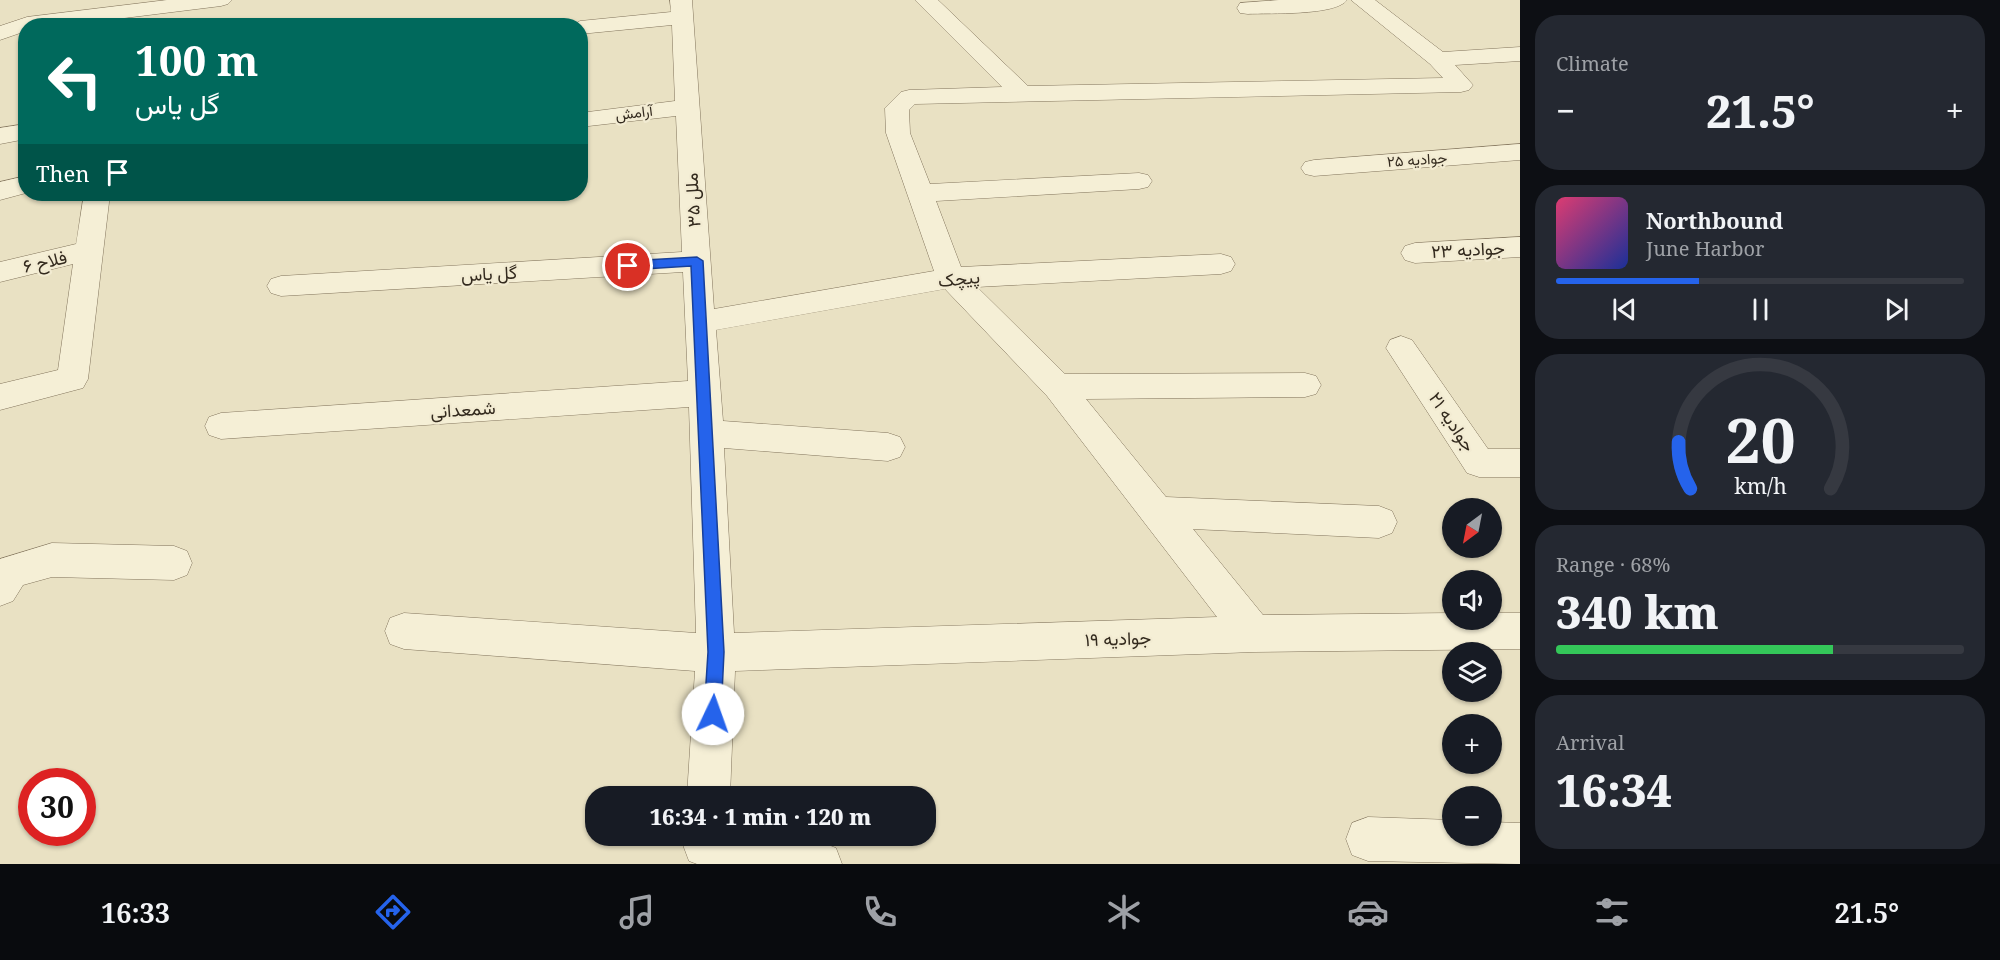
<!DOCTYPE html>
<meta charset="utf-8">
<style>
body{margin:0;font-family:"Noto Serif",Vazirmatn,serif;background:#242831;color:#f1f3f6;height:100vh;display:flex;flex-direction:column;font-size:22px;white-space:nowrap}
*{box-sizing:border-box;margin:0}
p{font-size:20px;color:#9ea1a6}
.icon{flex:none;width:33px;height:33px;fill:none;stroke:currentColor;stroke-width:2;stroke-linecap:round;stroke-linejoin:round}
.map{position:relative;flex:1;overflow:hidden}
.sheet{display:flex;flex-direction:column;gap:15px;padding:15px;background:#0d0f14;width:480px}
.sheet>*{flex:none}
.hud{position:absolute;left:18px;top:18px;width:570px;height:183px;border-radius:24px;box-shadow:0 2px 4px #0004;background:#00695c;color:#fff;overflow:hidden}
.needle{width:39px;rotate:212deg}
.buttons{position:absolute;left:1442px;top:498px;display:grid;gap:12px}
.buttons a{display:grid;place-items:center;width:60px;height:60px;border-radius:50%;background:#171b24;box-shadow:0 2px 4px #0004;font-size:30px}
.speed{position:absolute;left:18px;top:768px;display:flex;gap:12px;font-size:30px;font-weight:700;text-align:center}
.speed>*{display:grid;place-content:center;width:78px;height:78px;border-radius:50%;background:#171b24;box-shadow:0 2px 4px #0004;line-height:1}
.speed .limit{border:9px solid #d22;background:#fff;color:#111}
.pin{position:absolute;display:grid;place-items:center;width:51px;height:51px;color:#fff;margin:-26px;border:3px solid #fff;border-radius:50%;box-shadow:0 2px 6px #0007}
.me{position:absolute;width:66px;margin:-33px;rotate:3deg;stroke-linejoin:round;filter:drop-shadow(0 0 4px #0008)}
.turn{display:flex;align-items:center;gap:21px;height:126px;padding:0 18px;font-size:27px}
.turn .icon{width:78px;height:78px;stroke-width:2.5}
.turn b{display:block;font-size:42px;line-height:51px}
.then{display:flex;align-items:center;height:57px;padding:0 18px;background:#0003;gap:12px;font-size:22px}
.big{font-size:45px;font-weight:800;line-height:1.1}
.sheet .tile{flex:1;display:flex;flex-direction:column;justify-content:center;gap:9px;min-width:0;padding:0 21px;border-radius:24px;background:#242831}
.sheet .dial{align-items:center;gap:0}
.dial svg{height:156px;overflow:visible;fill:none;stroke:#363941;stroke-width:7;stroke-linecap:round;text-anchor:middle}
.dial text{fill:#f1f3f6;stroke:none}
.song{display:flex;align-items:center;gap:18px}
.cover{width:72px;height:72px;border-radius:9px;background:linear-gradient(135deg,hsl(340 70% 55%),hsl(230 70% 35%))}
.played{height:6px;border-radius:3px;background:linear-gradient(90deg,#2563eb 35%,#363941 35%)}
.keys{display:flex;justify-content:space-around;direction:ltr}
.heat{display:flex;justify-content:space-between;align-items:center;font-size:33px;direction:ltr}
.charge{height:9px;border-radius:4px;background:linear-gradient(90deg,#34c759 68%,#363941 0)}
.trip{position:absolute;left:585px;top:786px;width:351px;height:60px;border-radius:24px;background:#171b24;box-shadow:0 2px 4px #0004;font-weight:800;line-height:60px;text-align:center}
.tab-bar{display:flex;height:96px;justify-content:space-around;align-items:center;background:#090b0e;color:#9ea1a6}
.tab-bar .icon{width:42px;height:42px}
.tab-bar .on{color:#2563eb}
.tab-bar b{font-size:27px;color:#f1f3f6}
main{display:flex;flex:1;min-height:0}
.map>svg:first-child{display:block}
</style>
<main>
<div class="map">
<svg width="1520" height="864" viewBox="0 0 1520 864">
<rect width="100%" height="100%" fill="#e9e1c3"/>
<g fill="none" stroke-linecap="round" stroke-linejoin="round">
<defs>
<g id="street">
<polygon points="167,0 232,0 228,4 221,6 60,26 26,26 26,31 0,40 0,26 27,17"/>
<path d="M670,0H692L714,309L934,271L886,133L885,108L901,92L909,90L1002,87L915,0H938L1028,86L1443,78L1430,64L1351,0H1375L1443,52L1520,47V61L1455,65L1473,85L1469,90L1461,92L915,104L909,110L910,133L930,184L1139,173L1148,175L1152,181L1148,187L1139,189L936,201L961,267L1221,254L1231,257L1235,264L1231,271L1221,274L977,287L1065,374L1305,373L1316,376L1321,385L1316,394L1305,397L1086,399L1166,497L1379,506L1392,511L1397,522L1392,533L1379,538L1193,529L1263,615L1452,613V620H1491V613H1520V649L1254,652L735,671L730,796H687L695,671L404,649L390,644L385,631L390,618L404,613L696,633L689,407L221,439L209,435L205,426L209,417L221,413L688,381L683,272L281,296L271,293L267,286L271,279L281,276L682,252L676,116L580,127V113L675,101L672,25L580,34V26H571L580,21L671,12ZM945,289L1047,396L1217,617L734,633L724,448L888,461L900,457L905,447L900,437L888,433L723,421L716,330Z"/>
<path d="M1279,0H1347C1336,16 1268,13 1248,14L1240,13L1237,8L1240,3Z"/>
<polygon points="26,124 26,139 0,144 0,128"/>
<polygon points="1520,144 1520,160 1314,176 1305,174 1301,168 1305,162 1314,160"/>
<polygon points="26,176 26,193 0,200 0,182"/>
<polygon points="84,194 110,194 88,379 83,388 0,410 0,384 58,370 73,264 0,282 0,262 76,244"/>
<polygon points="1520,237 1520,257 1415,263 1405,260 1401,253 1405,246 1415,243"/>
<polygon points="1401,336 1412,340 1488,449 1520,449 1520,477 1479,477 1467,473 1386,348 1390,340"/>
<polygon points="52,543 174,546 187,551 192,563 187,575 174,580 52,577 23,585 13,601 0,606 0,559"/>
<polygon points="1368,817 1452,820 1452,836 1491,836 1491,822 1520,823 1520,864 1368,861 1352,855 1346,839 1352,823"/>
<path d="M687,836C736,836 790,829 836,848L842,864H697L689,861L683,845Z"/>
</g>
</defs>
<use href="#street" stroke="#82745c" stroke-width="1"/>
<use href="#street" fill="#f5efd6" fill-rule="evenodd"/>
</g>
<polygon fill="#2563eb" stroke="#184099" stroke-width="1.5" points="697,257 703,261 724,652 721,714 719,720 713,723 707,720 704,714 708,652 691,266 628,270 622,266 628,261"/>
<g text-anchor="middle" stroke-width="4.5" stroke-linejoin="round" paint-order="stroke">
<g font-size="15" fill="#332a1e" stroke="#f2ebd2">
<text transform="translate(634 113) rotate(-7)" y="5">آرامش</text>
<text transform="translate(1417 160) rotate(-4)" y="5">جوادیه ۲۵</text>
</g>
<g font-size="18" fill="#332a1e" stroke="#f2ebd2">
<text transform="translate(693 200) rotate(-93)" y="6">ملل ۳۵</text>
<text transform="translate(1468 250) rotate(-3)" y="6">جوادیه ۲۳</text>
<text transform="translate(45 262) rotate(-13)" y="6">فلاح ۶</text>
<text transform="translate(489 274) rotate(-3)" y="6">گل یاس</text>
<text transform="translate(959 279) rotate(-6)" y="6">پیچک</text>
<text transform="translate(463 410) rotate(-4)" y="6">شمعدانی</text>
<text transform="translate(1452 422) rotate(56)" y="6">جوادیه ۲۱</text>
<text transform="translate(1118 639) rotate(-2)" y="6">جوادیه ۱۹</text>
</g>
</g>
</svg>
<div class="buttons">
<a><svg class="needle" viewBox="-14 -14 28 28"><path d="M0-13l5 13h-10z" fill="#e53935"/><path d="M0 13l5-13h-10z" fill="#9ea1a6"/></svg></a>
<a><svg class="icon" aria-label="sound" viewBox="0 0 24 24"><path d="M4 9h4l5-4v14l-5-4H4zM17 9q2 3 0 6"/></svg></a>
<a><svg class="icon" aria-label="layers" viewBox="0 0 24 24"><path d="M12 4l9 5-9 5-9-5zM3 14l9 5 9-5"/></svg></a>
<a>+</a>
<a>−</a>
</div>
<div class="speed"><div class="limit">30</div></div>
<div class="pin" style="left:628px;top:266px;background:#d93025"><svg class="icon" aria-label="arrive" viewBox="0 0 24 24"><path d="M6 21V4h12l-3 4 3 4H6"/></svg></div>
<svg class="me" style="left:713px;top:714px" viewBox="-20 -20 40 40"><circle r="19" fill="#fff"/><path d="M0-13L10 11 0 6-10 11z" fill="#2563eb"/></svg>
<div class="trip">16:34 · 1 min · 120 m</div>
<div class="hud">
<div class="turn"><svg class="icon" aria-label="left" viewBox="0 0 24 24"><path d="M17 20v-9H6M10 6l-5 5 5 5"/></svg><div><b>100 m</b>گل یاس</div></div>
<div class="then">Then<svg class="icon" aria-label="arrive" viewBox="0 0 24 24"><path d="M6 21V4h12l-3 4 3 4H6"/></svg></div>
</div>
</div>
<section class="sheet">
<div class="tile"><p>Climate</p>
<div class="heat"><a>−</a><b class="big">21.5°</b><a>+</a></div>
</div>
<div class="tile">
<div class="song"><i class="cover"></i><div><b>Northbound</b><p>June Harbor</p></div></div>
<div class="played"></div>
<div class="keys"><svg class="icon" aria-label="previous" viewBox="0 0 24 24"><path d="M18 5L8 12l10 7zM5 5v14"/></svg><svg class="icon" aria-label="pause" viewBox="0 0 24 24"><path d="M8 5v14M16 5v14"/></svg><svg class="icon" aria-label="next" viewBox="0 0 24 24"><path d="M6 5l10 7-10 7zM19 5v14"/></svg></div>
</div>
<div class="tile dial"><svg viewBox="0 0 100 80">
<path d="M14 69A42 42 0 1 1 86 69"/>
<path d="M14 69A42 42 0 0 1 8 45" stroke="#2563eb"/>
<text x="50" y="56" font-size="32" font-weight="700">20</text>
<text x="50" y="72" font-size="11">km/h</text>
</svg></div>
<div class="tile"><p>Range · 68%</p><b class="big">340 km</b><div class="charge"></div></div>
<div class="tile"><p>Arrival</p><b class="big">16:34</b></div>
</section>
</main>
<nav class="tab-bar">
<b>16:33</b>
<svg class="icon on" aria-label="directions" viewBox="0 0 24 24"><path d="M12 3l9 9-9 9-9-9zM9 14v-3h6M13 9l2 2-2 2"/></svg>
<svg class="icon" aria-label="music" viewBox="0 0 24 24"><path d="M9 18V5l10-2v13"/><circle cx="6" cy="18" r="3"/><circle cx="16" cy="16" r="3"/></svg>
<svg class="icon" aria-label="phone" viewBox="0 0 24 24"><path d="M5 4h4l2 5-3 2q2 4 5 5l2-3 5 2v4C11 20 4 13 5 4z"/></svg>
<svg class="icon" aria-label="climate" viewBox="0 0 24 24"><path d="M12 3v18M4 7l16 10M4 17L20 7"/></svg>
<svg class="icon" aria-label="car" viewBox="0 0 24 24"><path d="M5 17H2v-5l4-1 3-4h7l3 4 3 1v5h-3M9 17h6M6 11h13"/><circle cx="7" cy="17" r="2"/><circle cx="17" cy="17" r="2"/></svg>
<svg class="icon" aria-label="filters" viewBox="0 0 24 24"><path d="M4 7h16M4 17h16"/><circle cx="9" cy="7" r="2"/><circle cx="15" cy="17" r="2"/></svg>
<b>21.5°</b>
</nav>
